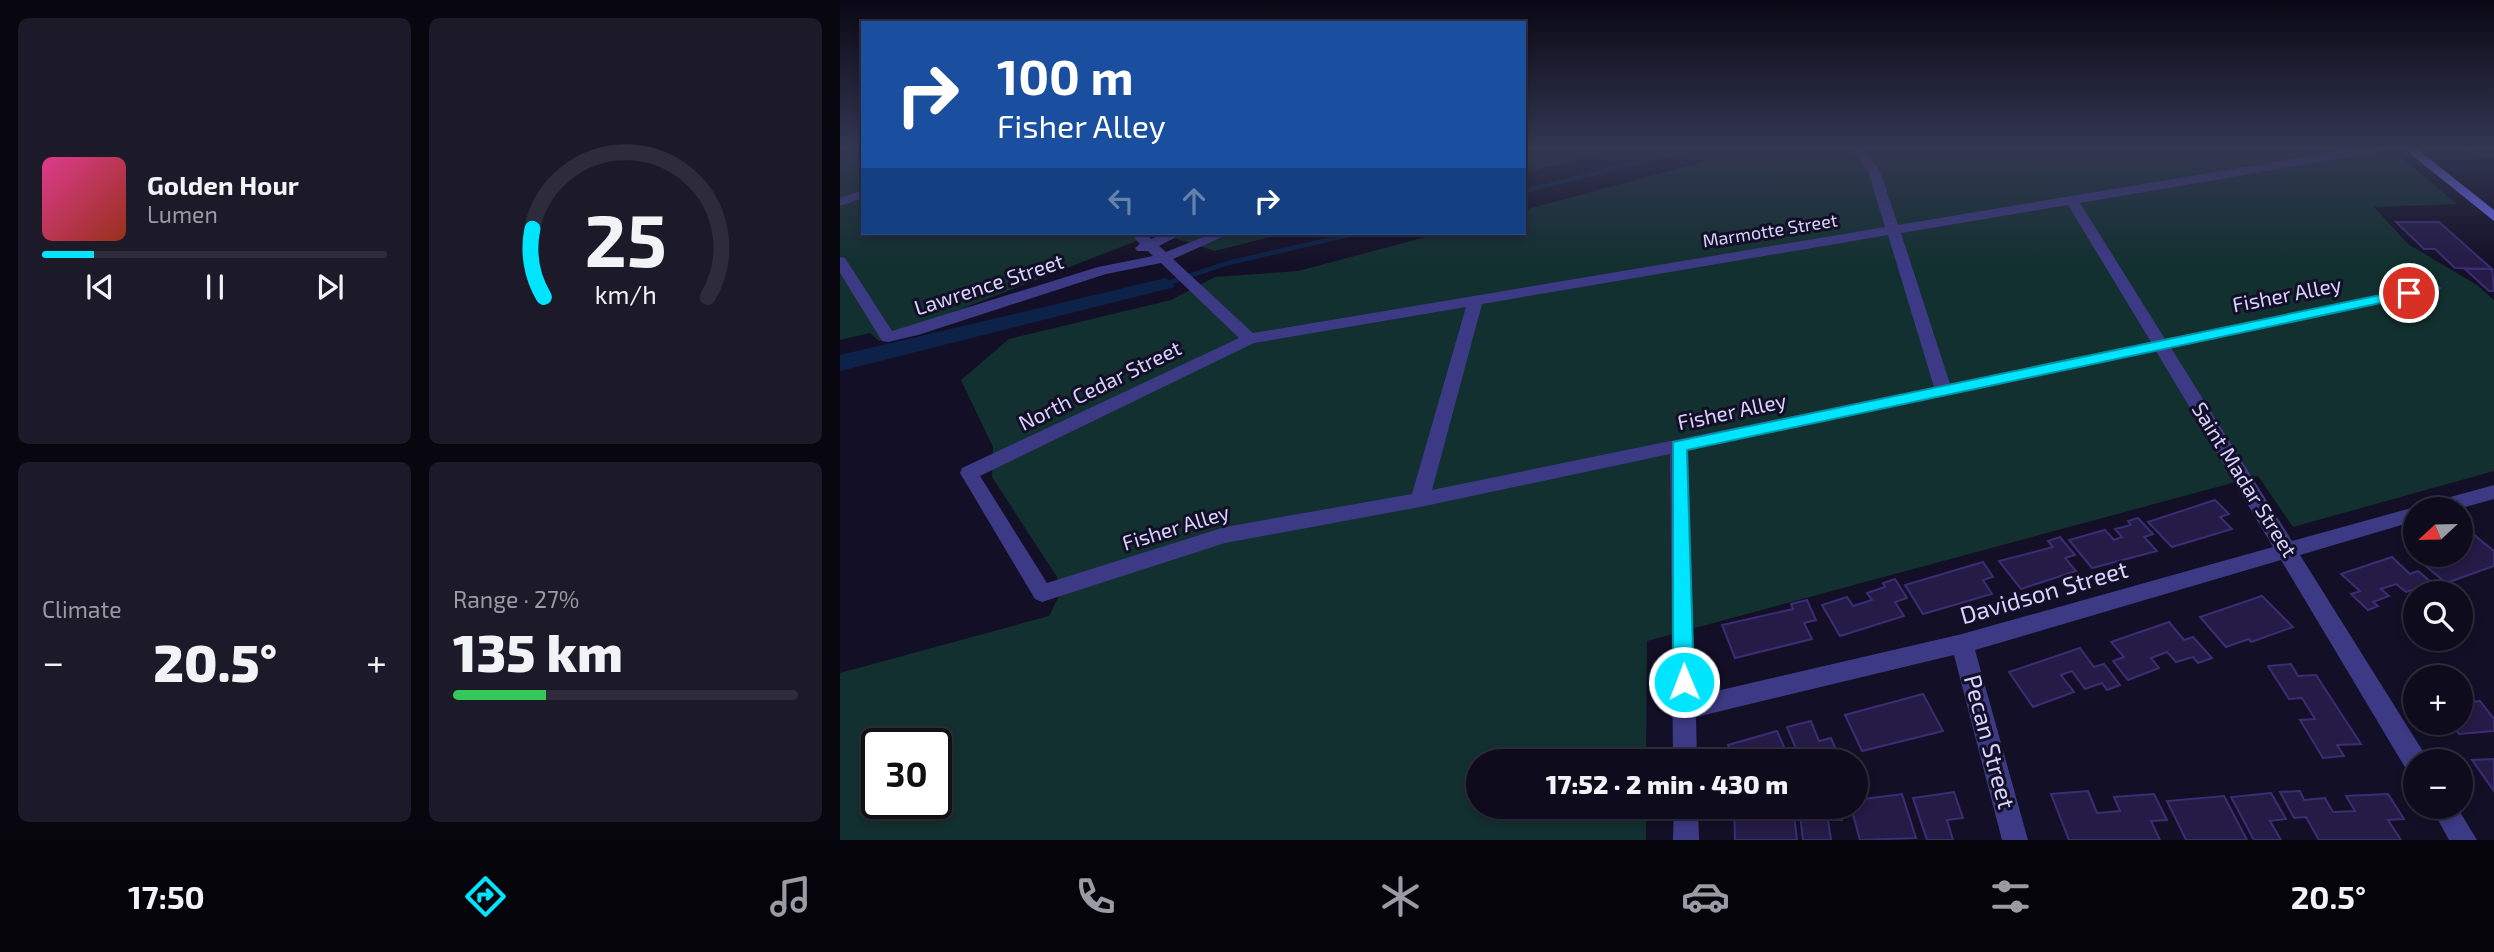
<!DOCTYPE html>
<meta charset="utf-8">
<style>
body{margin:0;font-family:"Exo 2",sans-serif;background:#1c1929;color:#f1f3f6;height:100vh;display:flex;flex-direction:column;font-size:26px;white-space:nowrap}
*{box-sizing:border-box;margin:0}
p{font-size:23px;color:#9b9ba3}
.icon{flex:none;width:38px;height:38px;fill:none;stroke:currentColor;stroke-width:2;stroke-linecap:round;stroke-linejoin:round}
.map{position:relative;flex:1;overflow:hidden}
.sheet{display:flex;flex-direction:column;gap:18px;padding:18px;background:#08060f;width:840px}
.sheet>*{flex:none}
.top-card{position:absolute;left:21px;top:21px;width:665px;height:214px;border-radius:0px;box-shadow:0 4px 10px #0003,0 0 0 2px #2e2b3b;background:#1a4fa0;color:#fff;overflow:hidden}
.needle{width:46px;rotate:248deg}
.controls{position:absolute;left:1563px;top:497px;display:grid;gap:14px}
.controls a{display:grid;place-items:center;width:70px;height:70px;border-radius:50%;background:#0e0b1c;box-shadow:0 4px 10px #0003,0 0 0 2px #2e2b3b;font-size:35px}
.speed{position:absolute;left:21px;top:728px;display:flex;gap:14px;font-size:35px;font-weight:700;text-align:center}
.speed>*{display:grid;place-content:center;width:91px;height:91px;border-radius:50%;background:#0e0b1c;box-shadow:0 4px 10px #0003,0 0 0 2px #2e2b3b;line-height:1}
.speed .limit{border:4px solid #111;border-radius:10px;background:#fff;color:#111}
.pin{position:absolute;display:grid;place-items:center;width:60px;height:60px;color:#fff;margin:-30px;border:4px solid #fff;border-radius:50%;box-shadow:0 2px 7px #0007}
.me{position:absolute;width:77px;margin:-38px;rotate:359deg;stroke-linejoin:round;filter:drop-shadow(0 0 5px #0008)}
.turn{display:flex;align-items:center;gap:24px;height:147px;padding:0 21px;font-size:32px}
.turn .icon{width:91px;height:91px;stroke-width:2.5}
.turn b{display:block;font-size:49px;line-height:60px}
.lanes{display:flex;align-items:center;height:66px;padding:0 21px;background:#0003;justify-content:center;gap:35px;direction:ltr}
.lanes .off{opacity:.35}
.big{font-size:52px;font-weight:800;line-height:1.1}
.sheet .tile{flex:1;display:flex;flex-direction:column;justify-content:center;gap:10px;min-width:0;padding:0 24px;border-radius:10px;background:#1c1929}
.sheet .dial{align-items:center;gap:0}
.dial svg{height:182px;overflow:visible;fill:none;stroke:#2e2b3b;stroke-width:7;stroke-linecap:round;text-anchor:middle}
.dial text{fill:#f1f3f6;stroke:none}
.song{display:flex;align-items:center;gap:21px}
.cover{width:84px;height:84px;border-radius:10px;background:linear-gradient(135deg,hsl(330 70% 55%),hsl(10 70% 35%))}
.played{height:7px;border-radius:4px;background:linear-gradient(90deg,#00e5ff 15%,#2e2b3b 15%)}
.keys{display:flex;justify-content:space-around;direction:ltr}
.heat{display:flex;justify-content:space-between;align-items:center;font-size:38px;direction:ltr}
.charge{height:10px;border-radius:5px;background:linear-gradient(90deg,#34c759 27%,#2e2b3b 0)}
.sheet .tiles{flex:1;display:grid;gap:18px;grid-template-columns:repeat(2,1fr)}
.trip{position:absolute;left:626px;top:749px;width:402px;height:70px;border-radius:35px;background:#0e0b1c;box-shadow:0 4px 10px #0003,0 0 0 2px #2e2b3b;font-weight:800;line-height:70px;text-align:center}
.tabs{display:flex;height:112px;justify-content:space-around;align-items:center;background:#06040b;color:#9b9ba3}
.tabs .icon{width:49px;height:49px}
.tabs .selected{color:#00e5ff}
.tabs b{font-size:32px;color:#f1f3f6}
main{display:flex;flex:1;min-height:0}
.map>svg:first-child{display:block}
</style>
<main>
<section class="sheet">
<div class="tiles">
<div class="tile">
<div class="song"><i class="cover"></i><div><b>Golden Hour</b><p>Lumen</p></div></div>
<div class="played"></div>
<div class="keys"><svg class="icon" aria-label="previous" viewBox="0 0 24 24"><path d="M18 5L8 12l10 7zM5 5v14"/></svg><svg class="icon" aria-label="pause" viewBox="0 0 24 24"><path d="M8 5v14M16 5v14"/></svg><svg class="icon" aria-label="next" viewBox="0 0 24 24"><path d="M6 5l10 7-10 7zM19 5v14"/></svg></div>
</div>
<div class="tile dial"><svg viewBox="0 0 100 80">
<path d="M14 69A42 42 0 1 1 86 69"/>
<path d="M14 69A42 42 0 0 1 9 39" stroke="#00e5ff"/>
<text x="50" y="56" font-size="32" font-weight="700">25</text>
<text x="50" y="72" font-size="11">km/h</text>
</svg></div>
<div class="tile"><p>Climate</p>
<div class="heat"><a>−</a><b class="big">20.5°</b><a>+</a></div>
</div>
<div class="tile"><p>Range · 27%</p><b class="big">135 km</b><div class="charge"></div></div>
</div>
</section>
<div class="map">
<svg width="1654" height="840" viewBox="0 0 1654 840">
<rect width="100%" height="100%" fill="#130f26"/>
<g fill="#12302f" fill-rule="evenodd">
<polygon points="0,148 23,148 23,233 317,233 39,341 30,333 0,340"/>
<polygon points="684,148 786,148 684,173"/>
<path d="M915,148H1525L1538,155L1555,152L1617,204L1534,207L1568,244L1637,285L1654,300V471L1453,527L1418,476L807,641L806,761H639V807H806V840H0V673L209,616L219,596L217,577L152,477L153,447L121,380L169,339L331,300L375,277L458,271L601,233H684V210ZM37,744H96V803H37Z"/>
<polygon points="319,233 446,233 375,251"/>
</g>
<polygon fill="#0c2248" points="326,278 335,287 0,371 0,355"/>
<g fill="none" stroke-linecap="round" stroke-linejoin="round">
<g stroke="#0c2248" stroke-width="4.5">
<polyline points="684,191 856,148"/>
<polyline points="325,284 388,263 517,233"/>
</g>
</g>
<g fill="#241b47" stroke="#3b2d73" stroke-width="2">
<polygon points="1611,148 1654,148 1654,153 1651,157"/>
<polygon points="1556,222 1599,222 1652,269 1615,268 1595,249 1584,249"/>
<polygon points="1625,269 1652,269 1654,291 1649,291"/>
<polygon points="1375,500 1389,514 1380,517 1392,529 1332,547 1308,522"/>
<polygon points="1298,518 1313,534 1304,537 1317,551 1252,568 1229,540 1265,530 1274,540 1282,537 1275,529 1291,525 1288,521"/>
<polygon points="1633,534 1654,551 1654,566 1606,583 1573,555 1620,555 1620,538"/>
<polygon points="1220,537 1235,555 1225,558 1236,571 1181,589 1159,561 1213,547 1208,541"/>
<polygon points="1552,557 1570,574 1578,571 1599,589 1588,592 1582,587 1566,592 1556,584 1541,589 1549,596 1533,602 1538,606 1528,610 1511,594 1520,591 1501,574"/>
<polygon points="1143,562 1153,577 1143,580 1152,594 1083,614 1065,585"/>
<polygon points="1055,579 1067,598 1055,602 1064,616 1000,636 982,605 1007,597 1013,606 1032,600 1027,593 1045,587 1043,583"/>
<polygon points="1422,596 1453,627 1411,642 1409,639 1386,647 1360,617"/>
<polygon points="967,600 976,620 964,623 972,639 895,658 882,625 953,609 951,604"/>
<polygon points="1329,622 1344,640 1353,637 1372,658 1358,663 1353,657 1336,662 1327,652 1311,658 1319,668 1288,680 1273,661 1284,657 1271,642"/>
<polygon points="1240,648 1254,667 1264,664 1280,685 1267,690 1262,683 1245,689 1232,671 1221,675 1234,692 1193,707 1169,672"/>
<polygon points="1451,664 1458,676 1476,675 1521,744 1497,745 1504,756 1483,758 1460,720 1475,719 1462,698 1449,699 1428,666"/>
<polygon points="1083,694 1103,731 1022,751 1005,715"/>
<polygon points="1640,701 1654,719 1654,731 1619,734 1610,723 1620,723 1620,703"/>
<polygon points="971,721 979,741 991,738 1001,761 961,761 947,727"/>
<polygon points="937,731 950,761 894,761 888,745"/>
<polygon points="1654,759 1654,791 1632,760"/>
<polygon points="1248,791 1257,813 1280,811 1274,797 1314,794 1327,820 1311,821 1320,840 1229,840 1211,794"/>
<polygon points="1460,791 1464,800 1485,798 1493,812 1515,811 1506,796 1548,794 1564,819 1548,820 1561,840 1479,840 1466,817 1454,818 1440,792"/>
<polygon points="1114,792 1123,818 1107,820 1113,840 1087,840 1073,798"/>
<polygon points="1431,793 1446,819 1430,821 1441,840 1414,840 1391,797"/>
<polygon points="1062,794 1076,838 1020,840 1011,807 1017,807 1017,800"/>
<polygon points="1384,796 1407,840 1346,840 1327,801"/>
<polygon points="894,807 953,807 957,840 895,840"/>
<polygon points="959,807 1000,807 1002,820 988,820 991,840 963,840"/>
</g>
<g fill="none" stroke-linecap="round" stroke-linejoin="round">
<g fill="#3d3a85" fill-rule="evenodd">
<path d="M1011,148H1023L1040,171L1058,225L1518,148H1545L1539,152L1240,203L1325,339L1595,284L1602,288L1595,292L1331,348L1452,541L1575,507L1582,509H1575V521L1460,555L1584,753L1587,761H1575V773L1566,769L1441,560L1135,650L1188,840H1162L1114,655L856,717L857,761H833L830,454L580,507L385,543L202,602L195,599L120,473L122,468L399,338L321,263L266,274L78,335L48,342L42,341L0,273V257L5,258L52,331L258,267L313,256L308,251H297L295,248L300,244L290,233H305L311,239L326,233H344L319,246L326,252L373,233H391L333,259L413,333L1045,227L1028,171ZM1228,205L1311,342L1110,384L1061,233ZM1048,235L1094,387L592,490L642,304ZM626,307L572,494L385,527L207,583L140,476L414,343ZM1316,351L1433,547L1122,634L855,696L848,450Z"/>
<polygon points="23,190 23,198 0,206 0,198"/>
<polygon points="1654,485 1654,499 1618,509 1582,509 1585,504"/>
<polygon points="834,807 858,807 859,840 833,840"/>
<polygon points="1591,807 1617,807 1637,840 1609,840"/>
</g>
<polygon fill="#6f6bff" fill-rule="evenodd" points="1563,148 1576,148 1654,210 1654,221"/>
</g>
<linearGradient id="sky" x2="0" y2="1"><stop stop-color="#0a0815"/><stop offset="0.56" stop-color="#333752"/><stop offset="1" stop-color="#333752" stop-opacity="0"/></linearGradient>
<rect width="1654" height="265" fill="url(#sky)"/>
<polygon fill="#00e5ff" stroke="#0095a6" stroke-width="2" points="1569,289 1574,290 1574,296 847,450 854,682 851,689 844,692 836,689 833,682 833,442"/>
<g text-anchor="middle" stroke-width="6" stroke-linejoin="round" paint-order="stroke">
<g font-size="18" fill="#d9d4ff" stroke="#130f26">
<text transform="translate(930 231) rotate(-9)" y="6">Marmotte Street</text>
</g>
<g font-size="21" fill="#d9d4ff" stroke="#130f26">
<text transform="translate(149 285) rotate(-18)" y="7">Lawrence Street</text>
<text transform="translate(1447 295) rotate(-11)" y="7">Fisher Alley</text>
<text transform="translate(260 386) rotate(-26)" y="7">North Cedar Street</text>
<text transform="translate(892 412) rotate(-12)" y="7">Fisher Alley</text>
<text transform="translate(1404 480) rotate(58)" y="7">Saint Madar Street</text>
<text transform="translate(336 528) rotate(-17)" y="7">Fisher Alley</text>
</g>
<g font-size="24" fill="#d9d4ff" stroke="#130f26">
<text transform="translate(1204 593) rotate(-16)" y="8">Davidson Street</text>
<text transform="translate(1149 742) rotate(75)" y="8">Pecan Street</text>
</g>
</g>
</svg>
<div class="controls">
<a><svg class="needle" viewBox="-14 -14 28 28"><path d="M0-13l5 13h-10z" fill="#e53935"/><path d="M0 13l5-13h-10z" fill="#9b9ba3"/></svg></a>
<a><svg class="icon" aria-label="search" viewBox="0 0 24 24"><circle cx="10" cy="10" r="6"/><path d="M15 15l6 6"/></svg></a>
<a>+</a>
<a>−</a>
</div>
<div class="speed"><div class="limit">30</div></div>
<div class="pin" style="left:1569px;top:293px;background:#d93025"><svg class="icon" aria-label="arrive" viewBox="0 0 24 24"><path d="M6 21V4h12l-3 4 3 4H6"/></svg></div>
<svg class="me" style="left:844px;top:682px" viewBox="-20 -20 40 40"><circle r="17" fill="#00e5ff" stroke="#fff" stroke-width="3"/><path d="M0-11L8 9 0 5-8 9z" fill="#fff"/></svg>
<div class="trip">17:52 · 2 min · 430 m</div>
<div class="top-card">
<div class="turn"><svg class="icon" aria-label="right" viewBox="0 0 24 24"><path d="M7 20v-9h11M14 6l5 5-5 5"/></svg><div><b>100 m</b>Fisher Alley</div></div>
<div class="lanes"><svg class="icon off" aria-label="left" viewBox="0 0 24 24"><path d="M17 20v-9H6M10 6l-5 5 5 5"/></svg><svg class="icon off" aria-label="ahead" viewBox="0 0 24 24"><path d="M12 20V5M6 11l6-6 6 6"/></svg><svg class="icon" aria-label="right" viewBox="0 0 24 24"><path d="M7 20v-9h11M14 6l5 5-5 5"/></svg></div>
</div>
</div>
</main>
<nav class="tabs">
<b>17:50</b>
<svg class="icon selected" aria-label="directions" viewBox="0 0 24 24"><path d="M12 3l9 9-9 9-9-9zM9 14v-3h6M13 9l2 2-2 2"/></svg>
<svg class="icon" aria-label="music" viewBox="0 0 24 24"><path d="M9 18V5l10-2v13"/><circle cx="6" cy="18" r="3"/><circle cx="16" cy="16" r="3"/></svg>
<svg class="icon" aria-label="phone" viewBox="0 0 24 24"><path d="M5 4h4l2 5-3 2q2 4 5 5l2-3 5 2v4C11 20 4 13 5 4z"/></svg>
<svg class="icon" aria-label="climate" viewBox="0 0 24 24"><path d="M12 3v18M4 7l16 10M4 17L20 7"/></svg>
<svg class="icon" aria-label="car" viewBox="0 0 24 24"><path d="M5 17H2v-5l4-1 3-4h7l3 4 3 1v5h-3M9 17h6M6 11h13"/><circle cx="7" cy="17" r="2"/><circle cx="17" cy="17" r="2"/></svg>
<svg class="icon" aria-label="filters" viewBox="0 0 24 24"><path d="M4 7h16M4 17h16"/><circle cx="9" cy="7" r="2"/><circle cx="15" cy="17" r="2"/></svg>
<b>20.5°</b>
</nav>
